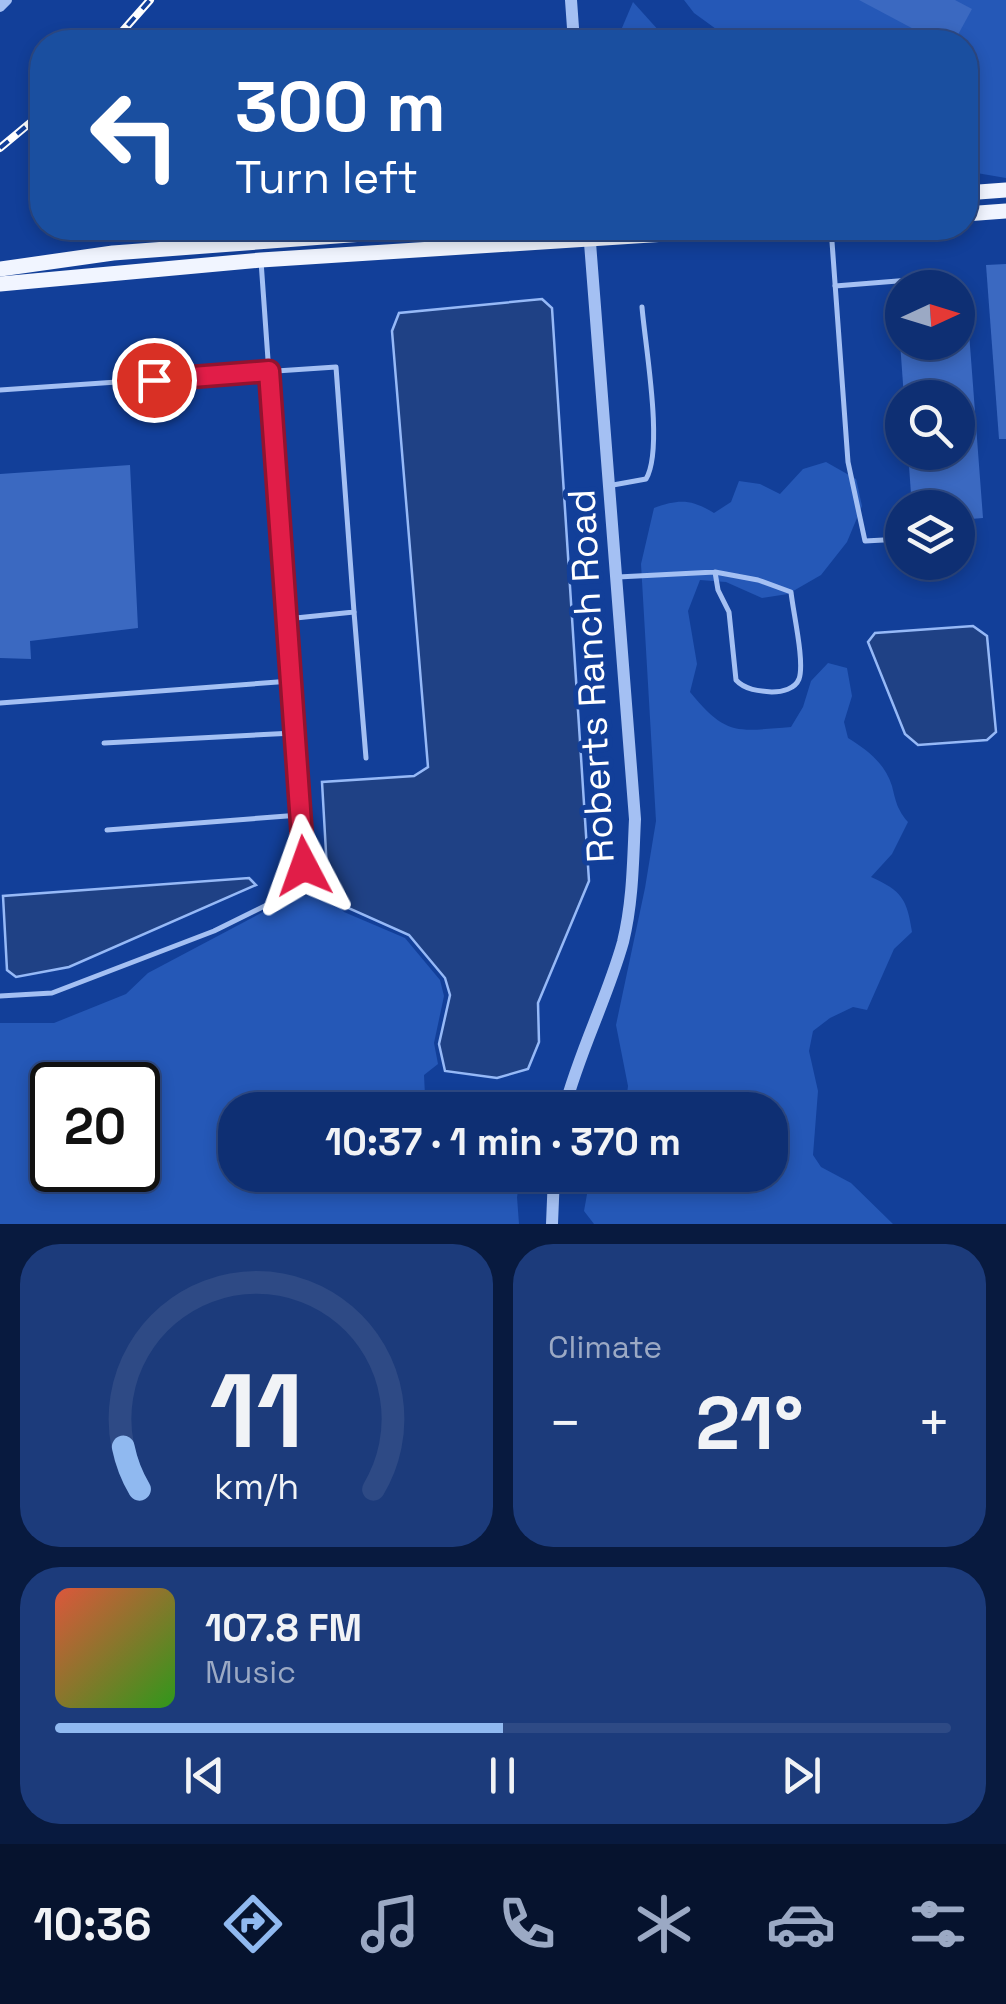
<!DOCTYPE html>
<meta charset="utf-8">
<style>
body{margin:0;font-family:"Space Grotesk",sans-serif;background:#1c3b7b;color:#f1f3f6;height:100vh;display:flex;flex-direction:column;font-size:38px;white-space:nowrap}
*{box-sizing:border-box;margin:0}
p{font-size:32px;color:#9ba9c4}
.icon{flex:none;width:55px;height:55px;fill:none;stroke:currentColor;stroke-width:2;stroke-linecap:round;stroke-linejoin:round}
.map{position:relative;height:1224px;overflow:hidden}
.side{display:flex;flex-direction:column;gap:20px;padding:20px;background:#081a3f;flex:1}
.side>*{flex:none}
.banner{position:absolute;left:30px;top:30px;width:948px;height:210px;border-radius:40px;box-shadow:0 5px 15px #0003,0 0 0 2px #2e4a85;background:#1a4fa0;color:#fff;overflow:hidden}
.needle{width:65px;rotate:86deg}
.controls{position:absolute;left:885px;top:270px;display:grid;gap:20px}
.controls a{display:grid;place-items:center;width:90px;height:90px;border-radius:50%;background:#0e2f73;box-shadow:0 5px 15px #0003,0 0 0 2px #2e4a85;font-size:50px}
.speed{position:absolute;left:30px;top:1062px;display:flex;gap:20px;font-size:50px;font-weight:700;text-align:center}
.speed>*{display:grid;place-content:center;width:130px;height:130px;border-radius:50%;background:#0e2f73;box-shadow:0 5px 15px #0003,0 0 0 2px #2e4a85;line-height:1}
.speed .limit{border:5px solid #111;border-radius:15px;background:#fff;color:#111}
.pin{position:absolute;display:grid;place-items:center;width:85px;height:85px;color:#fff;margin:-42px;border:5px solid #fff;border-radius:50%;box-shadow:0 2px 10px #0007}
.me{position:absolute;width:110px;margin:-55px;rotate:356deg;stroke-linejoin:round;filter:drop-shadow(0 0 8px #0008)}
.turn{display:flex;align-items:center;gap:35px;height:210px;padding:0 40px;font-size:45px}
.turn .icon{width:130px;height:130px;stroke-width:2.5}
.turn b{display:block;font-size:70px;line-height:85px}
.big{font-size:75px;font-weight:700;line-height:1.1}
.side .tile{flex:1;display:flex;flex-direction:column;justify-content:center;gap:15px;min-width:0;padding:0 35px;border-radius:40px;background:#1c3b7b}
.side .dial{align-items:center;gap:0}
.dial svg{height:260px;overflow:visible;fill:none;stroke:#2e4a85;stroke-width:7;stroke-linecap:round;text-anchor:middle}
.dial text{fill:#f1f3f6;stroke:none}
.song{display:flex;align-items:center;gap:30px}
.cover{width:120px;height:120px;border-radius:15px;background:linear-gradient(135deg,hsl(10 70% 55%),hsl(110 70% 35%))}
.played{height:10px;border-radius:5px;background:linear-gradient(90deg,#90b9f0 50%,#2e4a85 50%)}
.keys{display:flex;justify-content:space-around;direction:ltr}
.heat{display:flex;justify-content:space-between;align-items:center;font-size:55px;direction:ltr}
.side .tiles{flex:1;display:grid;gap:20px;grid-template-columns:1fr 1fr}
.tile:last-child{grid-column:span 2}
.trip{position:absolute;left:218px;top:1092px;width:570px;height:100px;border-radius:40px;background:#0e2f73;box-shadow:0 5px 15px #0003,0 0 0 2px #2e4a85;font-weight:700;line-height:100px;text-align:center}
.tabs{display:flex;height:160px;justify-content:space-around;align-items:center;background:#06132e;color:#9ba9c4}
.tabs .icon{width:70px;height:70px}
.tabs .selected{color:#90b9f0}
.tabs b{font-size:45px;color:#f1f3f6}
.map>svg:first-child{display:block}
</style>
<div class="map">
<svg width="1006" height="1224" viewBox="0 0 1006 1224">
<rect width="100%" height="100%" fill="#123f99"/>
<g fill="#2558b7" fill-rule="evenodd">
<polygon points="684,0 1006,0 1006,178 965,171 965,42 734,42 694,13"/>
<polygon points="633,2 669,42 616,42"/>
<path d="M826,462L856,479L862,506L847,542L821,575L788,594L762,598L726,582L700,580L688,611L697,664L690,692C727,737 737,731 791,727L803,707L811,681L828,663L847,668L852,696L844,722L848,738C867,750 885,763 892,786C896,802 897,809 908,822L892,854L871,877C902,891 907,899 912,932L894,949L867,1010L853,1007L830,1018L813,1031L809,1051L818,1091L813,1155L821,1167L851,1183L893,1224H594L584,1211L589,1183L595,1175H770V1110H625L628,1086L616,1025L645,888L656,821L641,564L654,508C679,499 691,499 714,513L731,502L739,481L760,484L780,494L803,469Z"/>
<path d="M327,894L344,912L405,938L440,980L444,996L434,1043L438,1064L424,1075L425,1095L467,1104L533,1094L537,1096L534,1110H235V1175H521L517,1197L519,1224H0V1023H54L126,994L148,973L293,896ZM138,1085V1170H52V1085Z"/>
</g>
<g fill="#1f4185" stroke="#96b9f7" stroke-width="2.5">
<polygon points="542,299 552,308 589,881 538,1003 539,1042 528,1069 497,1078 445,1071 439,1044 450,995 445,978 409,935 346,907 328,888 322,782 414,776 428,767 392,331 399,313"/>
<polygon points="973,626 987,636 996,732 987,740 918,745 905,734 868,642 875,633"/>
<polygon points="249,878 256,885 69,967 16,977 7,970 3,896"/>
</g>
<g fill="#3b69c1">
<polygon points="859,0 955,0 972,9 954,42 938,42"/>
<polygon points="1006,264 1006,439 999,439 986,265"/>
<polygon points="958,319 968,319 983,518 958,520 958,508 912,508 908,452 958,452 958,398 904,398 900,342 958,342"/>
<polygon points="130,465 138,628 30,641 31,659 0,658 0,474"/>
</g>
<g fill="none" stroke-linecap="round" stroke-linejoin="round">
<g stroke="#a4c0f3" stroke-width="5">
<polyline points="259,228 260,240"/>
<polyline points="831,228 848,462 865,541 902,539"/>
<polyline points="835,286 935,278"/>
<polyline points="0,390 336,367 354,612 286,619"/>
<path d="M613,485L646,479C664,449 645,345 642,307"/>
<path d="M618,577L715,572L718,590L729,612L736,680C745,690 759,691 772,692C782,692 795,689 799,679C805,662 793,612 791,592L758,580L715,572"/>
<polyline points="354,612 366,758"/>
<polyline points="0,703 291,681"/>
<polyline points="104,743 294,733"/>
<polyline points="107,830 300,815"/>
<polyline points="0,996 52,993 214,931 287,895 304,867 261,261"/>
</g>
<polyline stroke="#a4c0f3" stroke-width="10" points="0,7 7,0"/>
<g stroke="#a4c0f3" stroke-width="12">
<polyline points="571,0 574,42"/>
<path d="M564,1110C579,1052 607,999 623,942C633,901 633,860 635,819L589,230"/>
<polyline points="552,1224 554,1175"/>
</g>
<g stroke="#f1f5ff" stroke-width="15">
<polyline points="965,193 1006,190"/>
<polyline points="965,214 1006,211"/>
<polyline points="433,243 445,237 590,228"/>
<polyline points="0,269 113,253 443,228"/>
<polyline points="0,284 261,260 759,228"/>
</g>
<defs>
<g id="rail">
<polyline points="113,42 150,0"/>
<polyline points="0,148 42,113"/>
</g>
</defs>
<use href="#rail" stroke="#fff" stroke-width="8"/>
<use href="#rail" stroke="#123f99" stroke-width="4" stroke-dasharray="11" stroke-linecap="butt"/>
</g>
<g fill="none" stroke-linecap="round" stroke-linejoin="round">
<defs>
<polyline id="route" points="154,380 269,371 304,866"/>
</defs>
<use href="#route" stroke="#92132f" stroke-width="25"/>
<use href="#route" stroke="#e11d48" stroke-width="18"/>
</g>
<g text-anchor="middle" stroke-width="10" stroke-linejoin="round" paint-order="stroke">
<g font-size="38" fill="#fff" stroke="#123f99">
<text transform="translate(591 676) rotate(-93)" y="13">Roberts Ranch Road</text>
</g>
</g>
</svg>
<div class="controls">
<a><svg class="needle" viewBox="-14 -14 28 28"><path d="M0-13l5 13h-10z" fill="#e53935"/><path d="M0 13l5-13h-10z" fill="#9ba9c4"/></svg></a>
<a><svg class="icon" aria-label="search" viewBox="0 0 24 24"><circle cx="10" cy="10" r="6"/><path d="M15 15l6 6"/></svg></a>
<a><svg class="icon" aria-label="layers" viewBox="0 0 24 24"><path d="M12 4l9 5-9 5-9-5zM3 14l9 5 9-5"/></svg></a>
</div>
<div class="speed"><div class="limit">20</div></div>
<div class="pin" style="left:154px;top:380px;background:#d93025"><svg class="icon" aria-label="arrive" viewBox="0 0 24 24"><path d="M6 21V4h12l-3 4 3 4H6"/></svg></div>
<svg class="me" style="left:304px;top:866px" viewBox="-20 -20 40 40"><path d="M0-17L14 15 0 8-14 15z" fill="#e11d48" stroke="#fff" stroke-width="4"/></svg>
<div class="trip">10:37 · 1 min · 370 m</div>
<div class="banner">
<div class="turn"><svg class="icon" aria-label="left" viewBox="0 0 24 24"><path d="M17 20v-9H6M10 6l-5 5 5 5"/></svg><div><b>300 m</b>Turn left</div></div>
</div>
</div>
<section class="side">
<div class="tiles">
<div class="tile dial"><svg viewBox="0 0 100 80">
<path d="M14 69A42 42 0 1 1 86 69"/>
<path d="M14 69A42 42 0 0 1 9 56" stroke="#90b9f0"/>
<text x="50" y="56" font-size="32" font-weight="700">11</text>
<text x="50" y="72" font-size="11">km/h</text>
</svg></div>
<div class="tile"><p>Climate</p>
<div class="heat"><a>−</a><b class="big">21°</b><a>+</a></div>
</div>
<div class="tile">
<div class="song"><i class="cover"></i><div><b>107.8 FM</b><p>Music</p></div></div>
<div class="played"></div>
<div class="keys"><svg class="icon" aria-label="previous" viewBox="0 0 24 24"><path d="M18 5L8 12l10 7zM5 5v14"/></svg><svg class="icon" aria-label="pause" viewBox="0 0 24 24"><path d="M8 5v14M16 5v14"/></svg><svg class="icon" aria-label="next" viewBox="0 0 24 24"><path d="M6 5l10 7-10 7zM19 5v14"/></svg></div>
</div>
</div>
</section>
<nav class="tabs">
<b>10:36</b>
<svg class="icon selected" aria-label="directions" viewBox="0 0 24 24"><path d="M12 3l9 9-9 9-9-9zM9 14v-3h6M13 9l2 2-2 2"/></svg>
<svg class="icon" aria-label="music" viewBox="0 0 24 24"><path d="M9 18V5l10-2v13"/><circle cx="6" cy="18" r="3"/><circle cx="16" cy="16" r="3"/></svg>
<svg class="icon" aria-label="phone" viewBox="0 0 24 24"><path d="M5 4h4l2 5-3 2q2 4 5 5l2-3 5 2v4C11 20 4 13 5 4z"/></svg>
<svg class="icon" aria-label="climate" viewBox="0 0 24 24"><path d="M12 3v18M4 7l16 10M4 17L20 7"/></svg>
<svg class="icon" aria-label="car" viewBox="0 0 24 24"><path d="M5 17H2v-5l4-1 3-4h7l3 4 3 1v5h-3M9 17h6M6 11h13"/><circle cx="7" cy="17" r="2"/><circle cx="17" cy="17" r="2"/></svg>
<svg class="icon" aria-label="filters" viewBox="0 0 24 24"><path d="M4 7h16M4 17h16"/><circle cx="9" cy="7" r="2"/><circle cx="15" cy="17" r="2"/></svg>
</nav>
